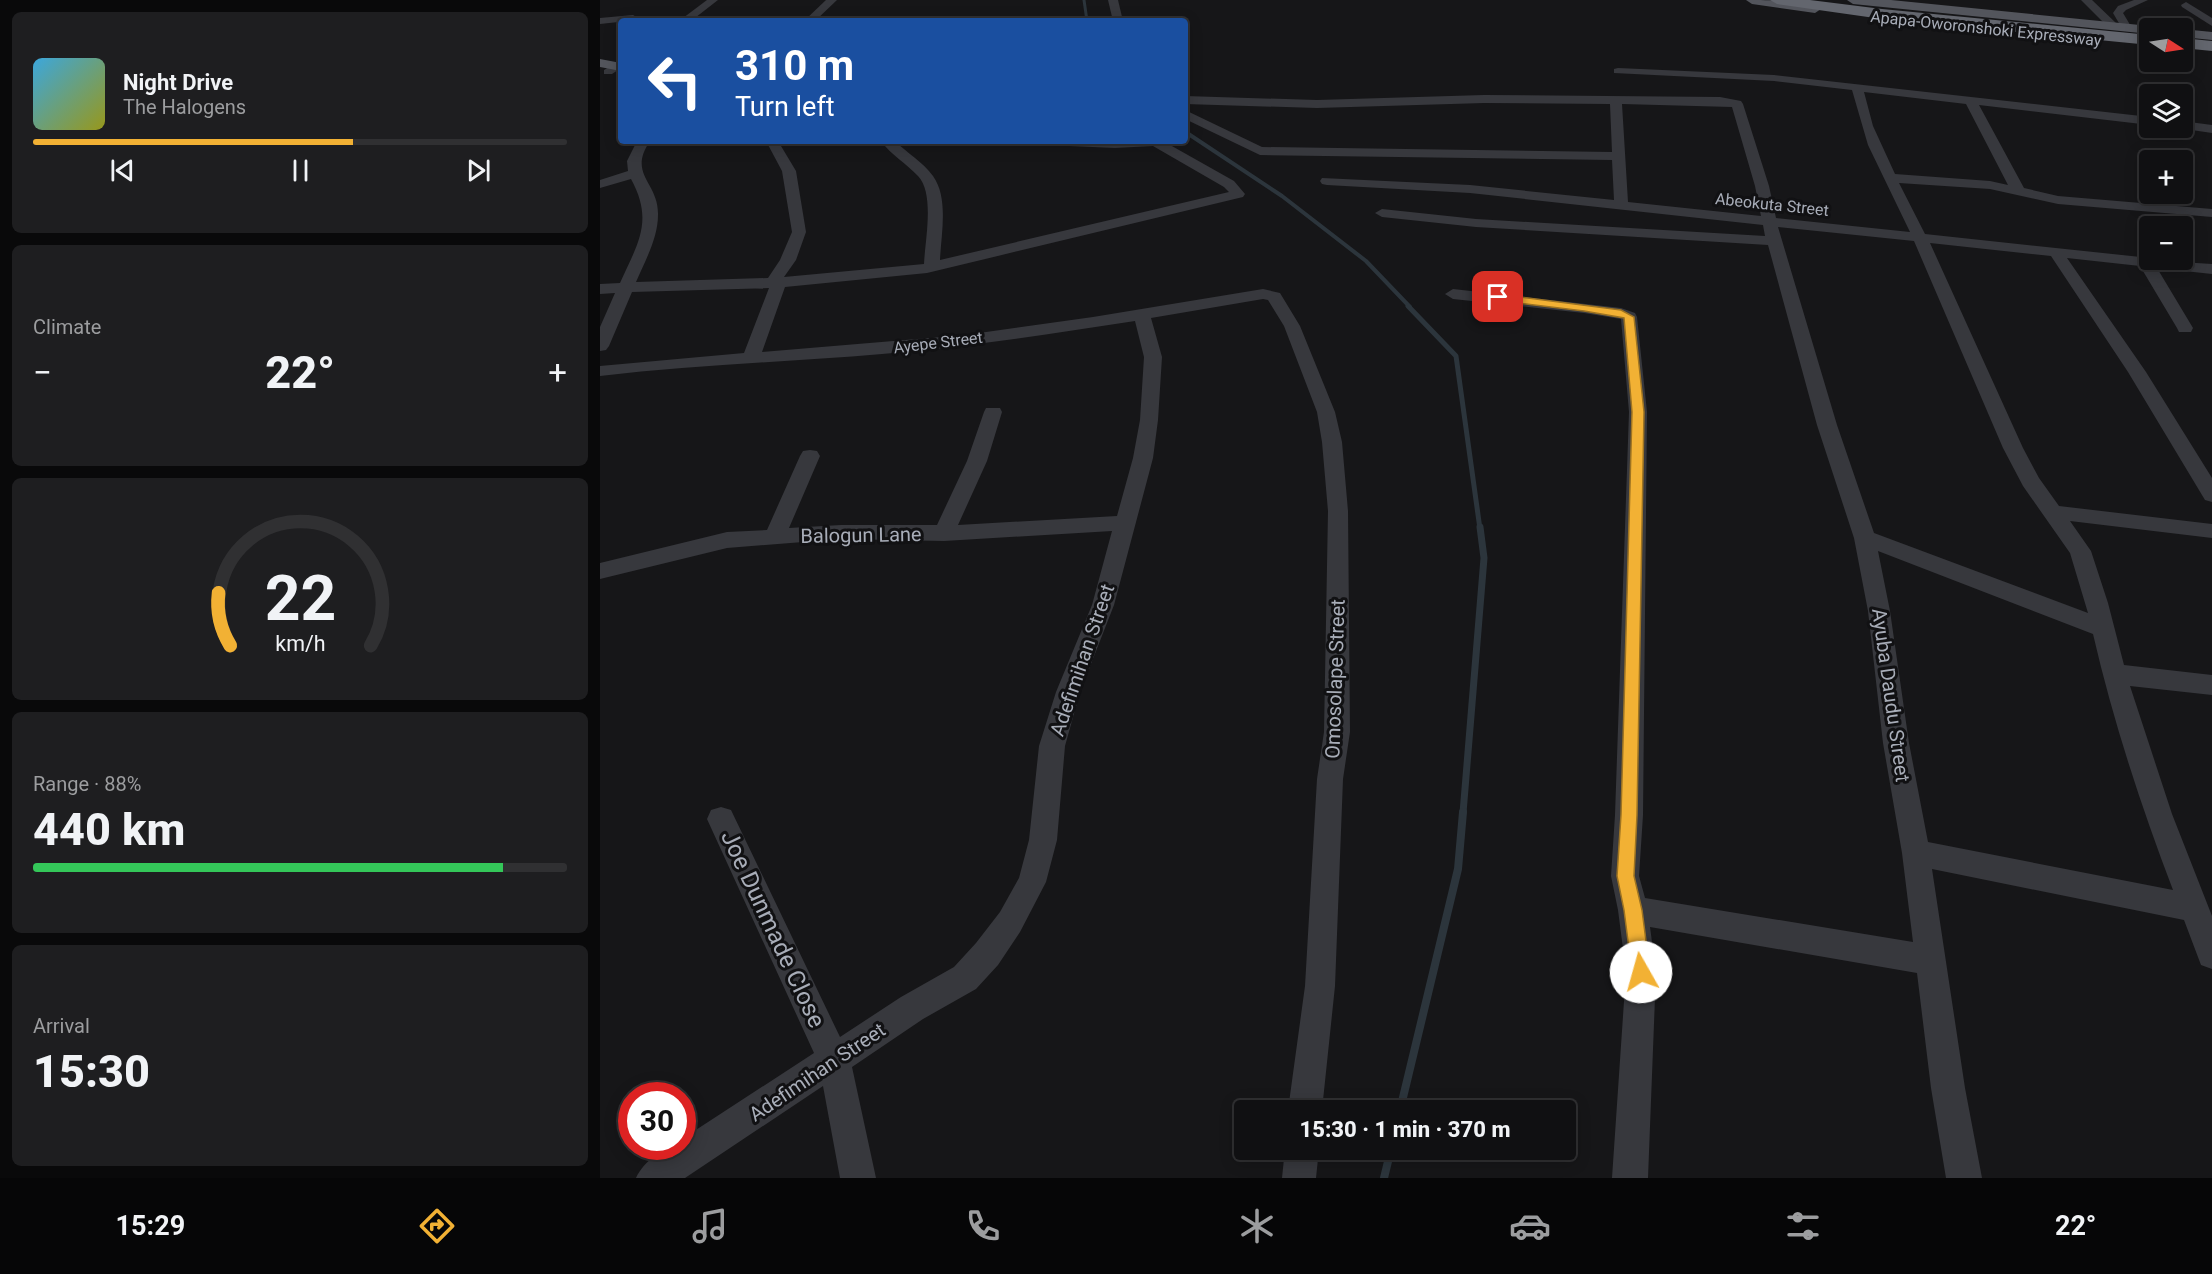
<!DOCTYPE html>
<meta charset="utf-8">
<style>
body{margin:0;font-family:Roboto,sans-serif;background:#1e1e20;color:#f1f3f6;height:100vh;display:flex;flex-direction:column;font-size:22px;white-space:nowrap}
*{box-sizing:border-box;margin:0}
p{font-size:20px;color:#9c9d9f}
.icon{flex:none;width:33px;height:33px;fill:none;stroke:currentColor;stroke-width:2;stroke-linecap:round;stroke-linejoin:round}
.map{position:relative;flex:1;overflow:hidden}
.side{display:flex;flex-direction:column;gap:12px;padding:12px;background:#09090a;width:600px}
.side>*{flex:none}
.hud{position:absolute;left:18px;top:18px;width:570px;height:126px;border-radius:6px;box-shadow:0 3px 15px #0003,0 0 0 2px #303032;background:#1a4fa0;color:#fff;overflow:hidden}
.needle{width:39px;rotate:102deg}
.fabs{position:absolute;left:1539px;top:18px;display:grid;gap:12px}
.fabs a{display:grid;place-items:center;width:54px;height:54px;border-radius:6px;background:#101012;box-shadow:0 3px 15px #0003,0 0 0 2px #303032;font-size:30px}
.speed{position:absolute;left:18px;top:1082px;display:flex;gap:12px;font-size:30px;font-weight:700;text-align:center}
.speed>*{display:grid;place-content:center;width:78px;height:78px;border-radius:50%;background:#101012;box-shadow:0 3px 15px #0003,0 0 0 2px #303032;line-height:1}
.speed .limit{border:9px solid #d22;background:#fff;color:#111}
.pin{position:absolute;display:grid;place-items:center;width:51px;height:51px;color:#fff;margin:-26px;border-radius:12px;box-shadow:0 3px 9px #0006}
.me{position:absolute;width:66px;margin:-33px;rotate:353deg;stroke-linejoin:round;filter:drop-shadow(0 0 4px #0008)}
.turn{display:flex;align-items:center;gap:21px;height:126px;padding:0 18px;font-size:27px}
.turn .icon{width:78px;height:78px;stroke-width:2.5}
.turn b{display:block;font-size:42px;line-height:51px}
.big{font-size:45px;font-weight:800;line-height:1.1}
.side .tile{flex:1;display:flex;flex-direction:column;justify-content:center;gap:9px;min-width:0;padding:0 21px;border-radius:9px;background:#1e1e20}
.side .dial{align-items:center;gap:0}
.dial svg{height:156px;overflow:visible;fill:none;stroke:#303032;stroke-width:7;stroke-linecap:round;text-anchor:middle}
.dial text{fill:#f1f3f6;stroke:none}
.song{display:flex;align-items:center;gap:18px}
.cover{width:72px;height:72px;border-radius:9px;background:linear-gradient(135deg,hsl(200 70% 55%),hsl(60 70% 35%))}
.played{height:6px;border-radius:3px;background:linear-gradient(90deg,#f2b134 60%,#303032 60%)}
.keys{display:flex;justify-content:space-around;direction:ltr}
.heat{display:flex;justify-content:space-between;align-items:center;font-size:33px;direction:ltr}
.charge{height:9px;border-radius:4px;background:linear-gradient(90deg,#34c759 88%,#303032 0)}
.trip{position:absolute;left:634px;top:1100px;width:342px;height:60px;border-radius:6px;background:#101012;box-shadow:0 3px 15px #0003,0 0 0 2px #303032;font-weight:800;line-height:60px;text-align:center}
.dock{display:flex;height:96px;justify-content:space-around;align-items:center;background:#060607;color:#9c9d9f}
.dock .icon{width:42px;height:42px}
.dock .on{color:#f2b134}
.dock b{font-size:27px;color:#f1f3f6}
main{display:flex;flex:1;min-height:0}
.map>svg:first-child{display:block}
</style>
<main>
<section class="side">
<div class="tile">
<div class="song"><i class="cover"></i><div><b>Night Drive</b><p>The Halogens</p></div></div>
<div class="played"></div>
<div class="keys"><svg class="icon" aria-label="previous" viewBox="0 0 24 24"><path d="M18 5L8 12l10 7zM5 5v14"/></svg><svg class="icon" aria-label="pause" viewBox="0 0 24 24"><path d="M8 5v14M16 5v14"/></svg><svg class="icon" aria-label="next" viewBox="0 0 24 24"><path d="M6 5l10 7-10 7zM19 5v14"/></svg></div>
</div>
<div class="tile"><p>Climate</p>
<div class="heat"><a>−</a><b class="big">22°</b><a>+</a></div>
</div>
<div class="tile dial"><svg viewBox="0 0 100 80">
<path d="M14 69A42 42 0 1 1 86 69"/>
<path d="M14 69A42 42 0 0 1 8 42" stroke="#f2b134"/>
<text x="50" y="56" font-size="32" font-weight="700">22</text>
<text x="50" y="72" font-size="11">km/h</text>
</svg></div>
<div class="tile"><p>Range · 88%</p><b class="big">440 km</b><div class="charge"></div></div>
<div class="tile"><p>Arrival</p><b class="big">15:30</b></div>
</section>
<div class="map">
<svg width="1612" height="1178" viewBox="0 0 1612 1178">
<rect width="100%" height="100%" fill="#161618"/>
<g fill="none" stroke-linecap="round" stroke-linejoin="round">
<g stroke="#2c353c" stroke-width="3">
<polyline points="484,0 487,21"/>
<polyline points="585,132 589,135"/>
</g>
<polyline stroke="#2c353c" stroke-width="4" points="587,133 682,196 766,261 810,307"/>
<polyline stroke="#2c353c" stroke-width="5" points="808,306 856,356 880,529"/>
<polyline stroke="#2c353c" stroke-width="7" points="863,813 884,558 880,527"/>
<g stroke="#2c353c" stroke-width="8">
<polyline points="800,1110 858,869 863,812"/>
<polyline points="784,1178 791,1149"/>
</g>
<g fill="#37383d" fill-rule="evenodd">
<polygon points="107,0 118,0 91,21 79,21"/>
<polygon points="226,0 237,0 215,21 204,21"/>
<polygon points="508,0 518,0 523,21 513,21"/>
<polygon points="1481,0 1492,0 1517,24 1517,28 1509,28"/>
<polygon points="1534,0 1548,0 1526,10 1523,13 1532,28 1531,30 1523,30 1513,13 1518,6"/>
<polygon points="1586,2 1612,18 1612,26 1582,7 1581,5"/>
<polygon points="33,15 38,18 37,20 0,24 0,18"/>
<polygon points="462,16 466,17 466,21 357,21 362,18"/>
<polygon points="21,60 21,68 12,74 4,74 4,70"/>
<path d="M1018,68L1174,75L1550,117V125L1379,105L1424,188L1458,196L1612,209V217L1458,204L1390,189L1299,183L1325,234L1550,258V260L1612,264V274L1557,268L1593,328L1591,332H1579L1577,328L1540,266L1467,258L1546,372L1612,478V502L1605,500L1528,372L1451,256L1330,243L1423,448L1439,478L1459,506L1612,524V538L1470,521L1491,551L1508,603L1524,665L1612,675V695L1530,686L1572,814L1612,916V969L1601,965L1584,920L1332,869L1365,1088L1382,1178H1346L1331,1088L1317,973L1050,927L1056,972L1048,1178H1012L1026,972L1018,910L1011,876L1015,815L1029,412L1021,319L984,313L853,299L845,294L853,289L1021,308L1035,313L1037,317L1047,412L1043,815L1039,876L1045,898L1313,942L1302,853L1283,743L1268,611L1254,538L1217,425L1168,245L876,227L782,217L775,213L782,209L876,219L1165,236L1163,225L870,193L727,185L722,184L720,181L722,178L870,185L1014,200L1012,160L660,155L585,119V110L662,147L1012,152L1010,104L884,103L717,108L585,104V96L717,100L884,95L1120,97L1141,101L1143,104L1169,186L1176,218L1310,232L1268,145L1252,90L1174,81L1014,73V69ZM1264,92L1366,104L1408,185L1390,181L1295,174L1273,126ZM1022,104L1132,107L1155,186L1161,216L1028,202ZM1178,227L1314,241L1403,448L1423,486L1470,553L1488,613L1274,533L1237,425ZM1278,551L1493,634C1513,721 1541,806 1573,890L1328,842L1309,743L1290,611Z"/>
<polygon points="1582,121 1612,125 1612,133 1578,128 1582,128"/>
<path d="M37,141H50C27,175 59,182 58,215C58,238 45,261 36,282L168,278L180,260L192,232L182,171L166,141H178L196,171L206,232L196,260L184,277L324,264C325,240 335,194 318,176C307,164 291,155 281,141H295C307,153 323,162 333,176C349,198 341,235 340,260L629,192L624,187L553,146L515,148L447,145L441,141H563L634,181L645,194L643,197L327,273L185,287L162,352L365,335L493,317L663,289L680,293L700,326L735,412L742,442L748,511L750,732L743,779L735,986L722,1110H688L705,986L717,779L724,732L728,511L722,442L717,412L684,326L668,300L663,299L551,318L562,357L558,420L553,458L514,605L480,692L465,746L457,840L446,882L420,932L398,965L376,989L323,1019L252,1067L276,1178H240L223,1086L85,1178H36C44,1161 64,1146 82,1146V1139L214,1053L107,819L111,810L121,807L131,810L240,1037L301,997L354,967L376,943L400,912L419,878L429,840L439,746L456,692L492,605L512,531L344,541L241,539L127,548L0,579V563L127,532L167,530L200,456L203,451L210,450L217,451L220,456L189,528L241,525H337L367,461L384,412L386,408H400L402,412L387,461L358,525L517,516L533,458L540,420L544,357L535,321C451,334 367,347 282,354C188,362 94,365 0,376V366L144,353L169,288L32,292L9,346L6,350L0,351V327L15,293L0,294V284L20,283C38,243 54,221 31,179L0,188V180L28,171L27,161Z"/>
<polygon points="685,1149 719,1149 716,1178 682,1178"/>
</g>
<g fill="#53555c" fill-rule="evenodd">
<path d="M1146,0C1163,0 1209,0 1221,9L1215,13L1152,4Z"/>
<polygon points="1247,0 1291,0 1550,26 1556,28 1550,28 1550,34 1253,4"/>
<polygon points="1582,29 1612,32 1612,40 1582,37"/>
<polygon points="0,59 21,63 21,71 0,67"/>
</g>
<g fill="#63666e" fill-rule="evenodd">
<polygon points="1170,0 1210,0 1282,9 1550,35 1550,45 1282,19 1177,4"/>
<polygon points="1582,38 1612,41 1612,51 1582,48"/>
</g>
</g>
<polygon fill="#f2b134" stroke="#9d7322" stroke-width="1.5" points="898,294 1021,310 1034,317 1044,412 1037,815 1034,876 1042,910 1050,972 1047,979 1041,982 1034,979 1032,972 1024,910 1017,876 1021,815 1032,412 1024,318 984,311 894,300 894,295"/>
<g text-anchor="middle" stroke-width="6" stroke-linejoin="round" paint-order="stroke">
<g font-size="16" fill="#a8adb8" stroke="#111113">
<text transform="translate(1386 28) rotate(6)" y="6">Apapa-Oworonshoki Expressway</text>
<text transform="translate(1172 204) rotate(6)" y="6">Abeokuta Street</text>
<text transform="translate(338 342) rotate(-7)" y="6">Ayepe Street</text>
</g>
<g font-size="20" fill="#a8adb8" stroke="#111113">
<text transform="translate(261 535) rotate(-1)" y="7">Balogun Lane</text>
<text transform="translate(482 660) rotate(-71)" y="7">Adefimihan Street</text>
<text transform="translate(735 679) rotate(-88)" y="7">Omosolape Street</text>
<text transform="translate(1291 695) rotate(82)" y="7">Ayuba Daudu Street</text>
<text transform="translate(217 1072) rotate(-34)" y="7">Adefimihan Street</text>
</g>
<g font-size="24" fill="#a8adb8" stroke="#111113">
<text transform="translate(173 929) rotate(65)" y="8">Joe Dunmade Close</text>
</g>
</g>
</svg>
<div class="fabs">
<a><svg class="needle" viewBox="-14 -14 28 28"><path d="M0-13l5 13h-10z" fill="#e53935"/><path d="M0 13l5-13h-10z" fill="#9c9d9f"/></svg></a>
<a><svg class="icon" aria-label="layers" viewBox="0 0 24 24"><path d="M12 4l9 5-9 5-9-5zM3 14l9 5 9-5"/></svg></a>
<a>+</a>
<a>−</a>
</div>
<div class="speed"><div class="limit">30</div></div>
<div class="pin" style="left:898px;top:297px;background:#d93025"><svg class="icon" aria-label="arrive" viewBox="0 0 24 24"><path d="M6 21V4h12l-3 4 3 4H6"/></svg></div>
<svg class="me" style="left:1041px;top:972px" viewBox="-20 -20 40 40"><circle r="19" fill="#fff"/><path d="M0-13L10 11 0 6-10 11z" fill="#f2b134"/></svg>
<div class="trip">15:30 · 1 min · 370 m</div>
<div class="hud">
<div class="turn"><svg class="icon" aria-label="left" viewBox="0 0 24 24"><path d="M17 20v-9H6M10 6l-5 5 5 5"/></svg><div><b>310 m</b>Turn left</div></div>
</div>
</div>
</main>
<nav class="dock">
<b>15:29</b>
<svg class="icon on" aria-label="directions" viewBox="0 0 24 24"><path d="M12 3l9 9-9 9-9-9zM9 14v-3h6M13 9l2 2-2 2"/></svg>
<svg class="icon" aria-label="music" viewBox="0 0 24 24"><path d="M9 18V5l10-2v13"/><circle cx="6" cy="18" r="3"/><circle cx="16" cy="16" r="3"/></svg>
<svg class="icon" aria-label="phone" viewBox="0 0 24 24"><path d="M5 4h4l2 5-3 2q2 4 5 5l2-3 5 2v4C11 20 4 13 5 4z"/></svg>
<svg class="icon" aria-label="climate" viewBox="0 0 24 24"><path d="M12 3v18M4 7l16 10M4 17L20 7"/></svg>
<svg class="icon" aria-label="car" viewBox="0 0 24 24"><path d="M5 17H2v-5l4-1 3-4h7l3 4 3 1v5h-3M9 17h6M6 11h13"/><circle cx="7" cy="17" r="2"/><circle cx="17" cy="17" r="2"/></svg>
<svg class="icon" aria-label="filters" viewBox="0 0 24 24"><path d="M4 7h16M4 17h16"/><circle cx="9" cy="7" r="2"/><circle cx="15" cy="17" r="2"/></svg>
<b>22°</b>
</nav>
